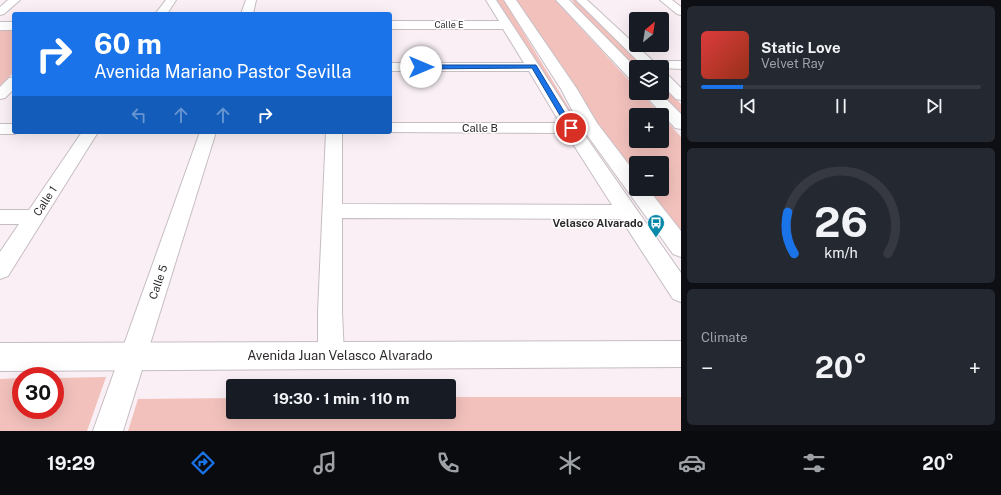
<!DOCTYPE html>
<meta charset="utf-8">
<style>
body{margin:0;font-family:"Public Sans",sans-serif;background:#242831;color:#f1f3f6;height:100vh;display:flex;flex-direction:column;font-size:15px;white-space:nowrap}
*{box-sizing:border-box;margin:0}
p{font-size:13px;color:#9ea1a6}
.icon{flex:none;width:22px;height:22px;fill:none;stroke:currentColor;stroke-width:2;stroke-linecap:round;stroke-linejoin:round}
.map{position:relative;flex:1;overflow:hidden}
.sheet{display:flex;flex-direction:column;gap:6px;padding:6px;background:#0d0f14;width:320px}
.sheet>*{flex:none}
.top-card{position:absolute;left:12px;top:12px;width:380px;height:122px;border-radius:4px;box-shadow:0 4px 16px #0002;background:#1a73e8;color:#fff;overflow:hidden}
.needle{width:26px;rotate:30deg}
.fabs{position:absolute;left:629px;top:12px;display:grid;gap:8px}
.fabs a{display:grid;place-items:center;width:40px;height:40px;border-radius:4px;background:#171b24;box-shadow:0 4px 16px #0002;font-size:20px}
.speed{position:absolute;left:12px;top:367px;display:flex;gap:8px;font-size:20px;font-weight:700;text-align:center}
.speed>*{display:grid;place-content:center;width:52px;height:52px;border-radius:50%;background:#171b24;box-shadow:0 4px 16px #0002;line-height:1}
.speed .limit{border:6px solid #d22;background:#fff;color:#111}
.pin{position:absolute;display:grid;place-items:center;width:34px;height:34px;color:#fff;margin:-17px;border:2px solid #fff;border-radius:50%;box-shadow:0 1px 4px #0007}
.me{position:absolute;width:44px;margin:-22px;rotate:90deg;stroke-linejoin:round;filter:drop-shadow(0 0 3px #0008)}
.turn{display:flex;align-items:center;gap:14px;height:84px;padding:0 16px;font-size:18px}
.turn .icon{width:52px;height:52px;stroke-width:2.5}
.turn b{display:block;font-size:28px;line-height:34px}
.lanes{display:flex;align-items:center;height:38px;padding:0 16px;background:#0003;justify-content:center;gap:20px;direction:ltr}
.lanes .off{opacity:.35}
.big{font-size:30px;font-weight:700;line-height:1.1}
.sheet .tile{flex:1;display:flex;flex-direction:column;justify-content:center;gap:6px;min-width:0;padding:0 14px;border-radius:6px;background:#242831}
.sheet .dial{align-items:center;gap:0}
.dial svg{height:104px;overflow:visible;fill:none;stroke:#363941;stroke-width:7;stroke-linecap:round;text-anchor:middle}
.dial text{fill:#f1f3f6;stroke:none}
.song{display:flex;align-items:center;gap:12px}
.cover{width:48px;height:48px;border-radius:6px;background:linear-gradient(135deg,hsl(0 70% 55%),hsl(10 70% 35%))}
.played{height:4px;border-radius:2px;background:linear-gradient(90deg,#1a73e8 15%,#363941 15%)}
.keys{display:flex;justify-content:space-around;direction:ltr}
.heat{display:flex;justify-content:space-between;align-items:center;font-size:22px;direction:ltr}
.trip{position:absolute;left:226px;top:379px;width:230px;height:40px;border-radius:4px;background:#171b24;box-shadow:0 4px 16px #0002;font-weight:700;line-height:40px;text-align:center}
.tabs{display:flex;height:64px;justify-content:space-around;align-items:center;background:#090b0e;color:#9ea1a6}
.tabs .icon{width:28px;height:28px}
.tabs .selected{color:#1a73e8}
.tabs b{font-size:18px;color:#f1f3f6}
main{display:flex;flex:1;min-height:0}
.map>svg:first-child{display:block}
</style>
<main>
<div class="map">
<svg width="681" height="431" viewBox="0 0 681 431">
<rect width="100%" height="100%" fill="#f9eff5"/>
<g fill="#f2c1bc">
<path d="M496,0H504L587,138C556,92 527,45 496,0Z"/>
<polygon points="516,0 555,0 636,88 636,93 641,93 661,115 636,115 636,141 662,141 662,116 681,137 681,241 643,189 662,189 662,163 636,163 636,179 597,126 583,100"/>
<polygon points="572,0 577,0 644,67 636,67 636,70 579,12"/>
<polygon points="0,31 14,31 14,72 0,86"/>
<polygon points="662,85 681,104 681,117 658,93 662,93"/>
<polygon points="106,377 87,431 0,431 0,379 21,378 21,410 55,410 55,378"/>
<polygon points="449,397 681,397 681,431 128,431 138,399 233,398 233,412 449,412"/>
</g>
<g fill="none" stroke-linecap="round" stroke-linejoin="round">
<defs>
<g id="minor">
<polygon points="8,0 20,0 4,14 0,15 0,7"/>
<polygon points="166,0 176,0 167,14 155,14"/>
<polygon points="246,0 256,0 253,14 241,14"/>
<polygon points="486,0 496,0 579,127 681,273 681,302 673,299 621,219 342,218 342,312 344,355 340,364 331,367 322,364 318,355 318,312 326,132 342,132 342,204 612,205 566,133 387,132 390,132 390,123 560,123 529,71 390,71 390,63 524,63 503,29 390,29 390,21 499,21"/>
<polygon points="576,0 587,0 653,61 681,61 681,69 644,67"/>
<polygon points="660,0 672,0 681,7 681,15 677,14"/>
<rect x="0" y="22" width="14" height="8"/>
<polygon points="662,73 667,74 681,88 681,100 676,99 662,85"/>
<polygon points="14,77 14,89 5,98 0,99 0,87 9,78"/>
<polygon points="0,124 14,124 14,132 20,132 14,134 0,134"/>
<polygon points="82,132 98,132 8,276 0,279 0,252 19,224 0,224 0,210 29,210"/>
<polygon points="200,132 216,132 123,431 93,431"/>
</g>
<polygon id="tertiary" points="681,341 681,367 0,371 0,343"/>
<g id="secondary">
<polygon points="504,0 516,0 577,89 597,123 636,174 636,189 648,189 681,231 681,257 673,254 580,125 561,89"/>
<polygon points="556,0 569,0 636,68 636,82 631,80"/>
<polygon points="643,93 660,93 681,114 681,129 675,128"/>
</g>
</defs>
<use href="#minor" stroke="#c6bdc3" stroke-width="2"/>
<use href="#tertiary" stroke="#c6bdc3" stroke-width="2"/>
<use href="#secondary" stroke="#c6bdc3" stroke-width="2"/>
<use href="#minor" fill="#fff" fill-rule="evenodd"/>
<use href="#tertiary" fill="#fff" fill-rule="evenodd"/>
<use href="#secondary" fill="#fff" fill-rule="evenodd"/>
</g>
<polygon fill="#1a73e8" stroke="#114b97" points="421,65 536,65 574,128 571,130 568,129 532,68 419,69 419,66"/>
<defs>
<symbol id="bus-pin" viewBox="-11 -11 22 30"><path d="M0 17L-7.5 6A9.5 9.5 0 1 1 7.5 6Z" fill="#0988aa" stroke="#fff"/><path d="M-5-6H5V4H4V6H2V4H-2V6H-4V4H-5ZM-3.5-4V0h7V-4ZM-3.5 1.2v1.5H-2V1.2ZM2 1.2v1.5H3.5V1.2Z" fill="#fff"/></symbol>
</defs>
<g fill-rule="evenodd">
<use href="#bus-pin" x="646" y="213" width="20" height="27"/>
</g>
<g text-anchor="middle" stroke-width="3" stroke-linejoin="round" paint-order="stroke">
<g font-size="9" fill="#2d292b" stroke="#fff">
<text x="449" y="28">Calle E</text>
</g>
<g font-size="11" fill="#2d292b" stroke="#fff">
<text x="480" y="132">Calle B</text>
<text transform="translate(45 201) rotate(-57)" y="4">Calle 1</text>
<text transform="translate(158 282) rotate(-71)" y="4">Calle 5</text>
</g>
<g font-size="11" font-weight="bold" fill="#2d292b" stroke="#fff" text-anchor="end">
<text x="643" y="227">Velasco Alvarado</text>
</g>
<g font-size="13" fill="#2d292b" stroke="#fff">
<text x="340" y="360">Avenida Juan Velasco Alvarado</text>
</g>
</g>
</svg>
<div class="fabs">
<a><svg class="needle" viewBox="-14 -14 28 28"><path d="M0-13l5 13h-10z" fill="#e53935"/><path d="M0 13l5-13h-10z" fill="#9ea1a6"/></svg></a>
<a><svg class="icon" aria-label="layers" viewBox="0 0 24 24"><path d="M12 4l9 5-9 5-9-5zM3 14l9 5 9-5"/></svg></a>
<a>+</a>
<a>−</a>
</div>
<div class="speed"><div class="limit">30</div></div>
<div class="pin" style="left:571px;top:128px;background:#d93025"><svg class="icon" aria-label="arrive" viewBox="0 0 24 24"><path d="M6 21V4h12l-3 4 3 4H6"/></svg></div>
<svg class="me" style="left:421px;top:67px" viewBox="-20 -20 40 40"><circle r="19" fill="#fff"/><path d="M0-13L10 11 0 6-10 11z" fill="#1a73e8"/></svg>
<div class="trip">19:30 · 1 min · 110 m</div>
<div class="top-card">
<div class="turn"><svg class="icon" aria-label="right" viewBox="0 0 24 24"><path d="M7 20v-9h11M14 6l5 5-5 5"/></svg><div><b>60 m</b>Avenida Mariano Pastor Sevilla</div></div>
<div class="lanes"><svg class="icon off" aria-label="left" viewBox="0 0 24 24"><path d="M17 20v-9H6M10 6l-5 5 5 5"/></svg><svg class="icon off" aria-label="ahead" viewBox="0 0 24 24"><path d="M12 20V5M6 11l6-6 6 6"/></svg><svg class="icon off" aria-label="ahead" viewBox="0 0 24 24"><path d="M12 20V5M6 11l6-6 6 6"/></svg><svg class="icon" aria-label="right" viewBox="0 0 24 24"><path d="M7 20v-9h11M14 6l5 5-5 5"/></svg></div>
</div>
</div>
<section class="sheet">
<div class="tile">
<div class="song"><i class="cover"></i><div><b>Static Love</b><p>Velvet Ray</p></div></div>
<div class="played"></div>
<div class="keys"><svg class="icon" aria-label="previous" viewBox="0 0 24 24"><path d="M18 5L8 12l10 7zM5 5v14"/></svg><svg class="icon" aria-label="pause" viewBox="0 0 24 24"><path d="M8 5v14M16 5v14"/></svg><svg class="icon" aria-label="next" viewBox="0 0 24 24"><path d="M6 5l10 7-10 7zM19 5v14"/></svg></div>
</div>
<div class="tile dial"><svg viewBox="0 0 100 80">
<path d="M14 69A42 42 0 1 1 86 69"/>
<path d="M14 69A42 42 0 0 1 9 37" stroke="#1a73e8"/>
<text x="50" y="56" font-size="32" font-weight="700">26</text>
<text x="50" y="72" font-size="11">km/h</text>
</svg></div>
<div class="tile"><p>Climate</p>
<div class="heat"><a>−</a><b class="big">20°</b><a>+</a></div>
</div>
</section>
</main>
<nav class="tabs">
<b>19:29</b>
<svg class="icon selected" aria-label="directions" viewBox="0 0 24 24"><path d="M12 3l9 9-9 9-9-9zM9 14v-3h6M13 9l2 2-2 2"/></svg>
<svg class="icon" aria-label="music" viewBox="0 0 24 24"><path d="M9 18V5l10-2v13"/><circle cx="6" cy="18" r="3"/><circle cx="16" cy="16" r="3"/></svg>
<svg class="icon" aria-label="phone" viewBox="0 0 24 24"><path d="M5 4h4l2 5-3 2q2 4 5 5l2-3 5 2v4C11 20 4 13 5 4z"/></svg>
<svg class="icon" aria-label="climate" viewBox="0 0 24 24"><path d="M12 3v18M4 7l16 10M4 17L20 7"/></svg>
<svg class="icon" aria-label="car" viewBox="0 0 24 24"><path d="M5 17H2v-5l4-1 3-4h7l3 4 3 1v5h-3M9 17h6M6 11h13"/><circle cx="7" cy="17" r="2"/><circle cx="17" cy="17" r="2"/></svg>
<svg class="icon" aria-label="filters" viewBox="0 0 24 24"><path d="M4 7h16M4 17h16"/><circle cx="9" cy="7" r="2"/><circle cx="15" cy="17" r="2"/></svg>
<b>20°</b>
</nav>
